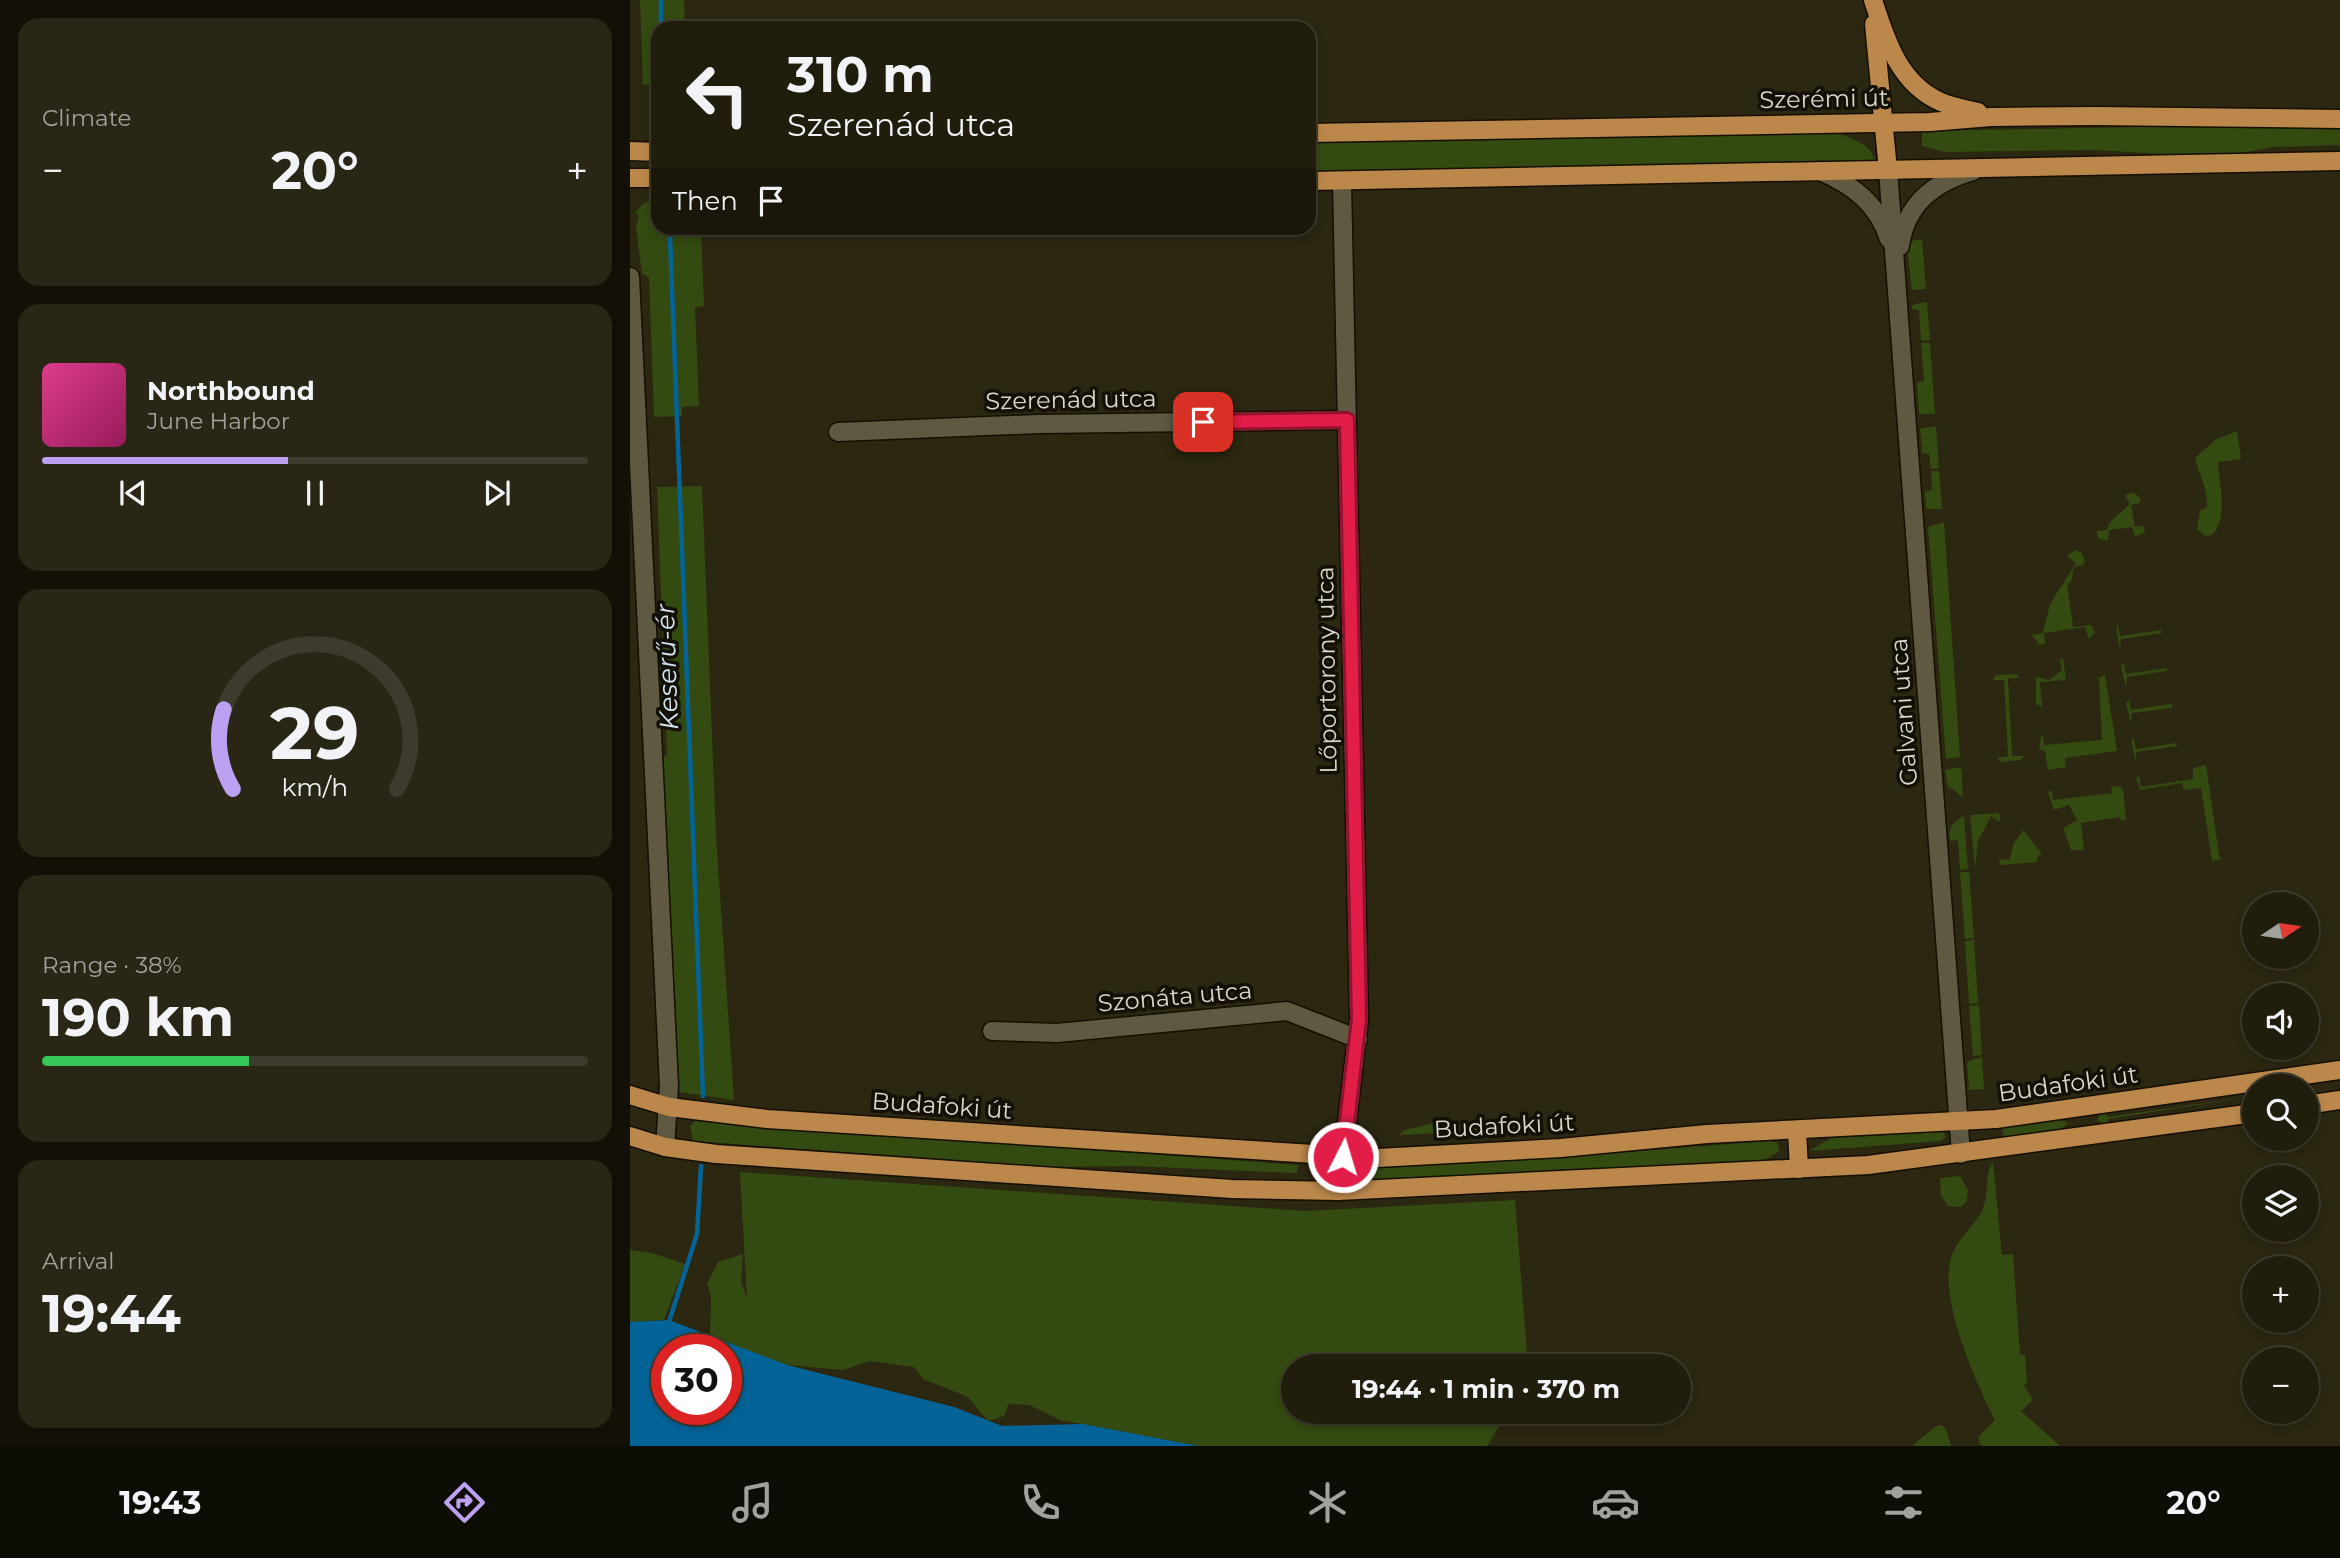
<!DOCTYPE html>
<meta charset="utf-8">
<style>
body{margin:0;font-family:Montserrat,sans-serif;background:#292616;color:#f1f3f6;height:100vh;display:flex;flex-direction:column;font-size:26px;white-space:nowrap}
*{box-sizing:border-box;margin:0}
p{font-size:23px;color:#a2a29d}
.icon{flex:none;width:38px;height:38px;fill:none;stroke:currentColor;stroke-width:2;stroke-linecap:round;stroke-linejoin:round}
.map{position:relative;flex:1;overflow:hidden}
.panel{display:flex;flex-direction:column;gap:18px;padding:18px;background:#121007;width:630px}
.panel>*{flex:none}
.guide{position:absolute;left:21px;top:21px;width:665px;height:214px;border-radius:21px;box-shadow:0 4px 10px #0003,0 0 0 2px #3e3b2e;background:#211d0d;color:#f1f3f6;overflow:hidden}
.needle{width:46px;rotate:77deg}
.fabs{position:absolute;left:1612px;top:892px;display:grid;gap:14px}
.fabs a{display:grid;place-items:center;width:77px;height:77px;border-radius:50%;background:#211d0d;box-shadow:0 4px 10px #0003,0 0 0 2px #3e3b2e;font-size:35px}
.speed{position:absolute;left:21px;top:1334px;display:flex;gap:14px;font-size:35px;font-weight:700;text-align:center}
.speed>*{display:grid;place-content:center;width:91px;height:91px;border-radius:50%;background:#211d0d;box-shadow:0 4px 10px #0003,0 0 0 2px #3e3b2e;line-height:1}
.speed .limit{border:10px solid #d22;background:#fff;color:#111}
.pin{position:absolute;display:grid;place-items:center;width:60px;height:60px;color:#fff;margin:-30px;border-radius:14px;box-shadow:0 4px 10px #0006}
.me{position:absolute;width:77px;margin:-38px;rotate:5deg;stroke-linejoin:round;filter:drop-shadow(0 0 5px #0008)}
.turn{display:flex;align-items:center;gap:24px;height:147px;padding:0 21px;font-size:32px}
.turn .icon{width:91px;height:91px;stroke-width:2.5}
.turn b{display:block;font-size:49px;line-height:60px}
.then{display:flex;align-items:center;height:66px;padding:0 21px;background:#0003;gap:14px;font-size:26px}
.big{font-size:52px;font-weight:700;line-height:1.1}
.panel .card{flex:1;display:flex;flex-direction:column;justify-content:center;gap:10px;min-width:0;padding:0 24px;border-radius:21px;background:#292616}
.panel .dial{align-items:center;gap:0}
.dial svg{height:182px;overflow:visible;fill:none;stroke:#3e3b2e;stroke-width:7;stroke-linecap:round;text-anchor:middle}
.dial text{fill:#f1f3f6;stroke:none}
.song{display:flex;align-items:center;gap:21px}
.cover{width:84px;height:84px;border-radius:10px;background:linear-gradient(135deg,hsl(330 70% 55%),hsl(330 70% 35%))}
.played{height:7px;border-radius:4px;background:linear-gradient(90deg,#bca0f2 45%,#3e3b2e 45%)}
.keys{display:flex;justify-content:space-around;direction:ltr}
.heat{display:flex;justify-content:space-between;align-items:center;font-size:38px;direction:ltr}
.charge{height:10px;border-radius:5px;background:linear-gradient(90deg,#34c759 38%,#3e3b2e 0)}
.trip{position:absolute;left:651px;top:1354px;width:410px;height:70px;border-radius:35px;background:#211d0d;box-shadow:0 4px 10px #0003,0 0 0 2px #3e3b2e;font-weight:700;line-height:70px;text-align:center}
.menu{display:flex;height:112px;justify-content:space-around;align-items:center;background:#0d0c05;color:#a2a29d}
.menu .icon{width:49px;height:49px}
.menu .active{color:#bca0f2}
.menu b{font-size:32px;color:#f1f3f6}
main{display:flex;flex:1;min-height:0}
.map>svg:first-child{display:block}
</style>
<main>
<section class="panel">
<div class="card"><p>Climate</p>
<div class="heat"><a>−</a><b class="big">20°</b><a>+</a></div>
</div>
<div class="card">
<div class="song"><i class="cover"></i><div><b>Northbound</b><p>June Harbor</p></div></div>
<div class="played"></div>
<div class="keys"><svg class="icon" aria-label="previous" viewBox="0 0 24 24"><path d="M18 5L8 12l10 7zM5 5v14"/></svg><svg class="icon" aria-label="pause" viewBox="0 0 24 24"><path d="M8 5v14M16 5v14"/></svg><svg class="icon" aria-label="next" viewBox="0 0 24 24"><path d="M6 5l10 7-10 7zM19 5v14"/></svg></div>
</div>
<div class="card dial"><svg viewBox="0 0 100 80">
<path d="M14 69A42 42 0 1 1 86 69"/>
<path d="M14 69A42 42 0 0 1 10 34" stroke="#bca0f2"/>
<text x="50" y="56" font-size="32" font-weight="700">29</text>
<text x="50" y="72" font-size="11">km/h</text>
</svg></div>
<div class="card"><p>Range · 38%</p><b class="big">190 km</b><div class="charge"></div></div>
<div class="card"><p>Arrival</p><b class="big">19:44</b></div>
</section>
<div class="map">
<svg width="1710" height="1446" viewBox="0 0 1710 1446">
<rect width="100%" height="100%" fill="#2c2711"/>
<g fill="#334a11">
<polygon points="10,0 54,0 55,28 28,28 28,83 13,85"/>
<polygon points="1565,126 1710,128 1710,145 1644,147 1600,155 1553,155 1462,150 1314,152 1292,146 1292,131"/>
<path d="M1200,132C1216,135 1240,143 1245,160L679,172V142Z"/>
<polygon points="28,198 28,228 71,228 74,306 65,308 69,406 52,407 52,416 24,417 19,278 12,273 6,227 9,216 5,213 13,204"/>
<polygon points="1292,239 1296,289 1282,290 1277,247 1282,241"/>
<polygon points="1297,302 1300,340 1291,341 1289,310 1282,309 1282,305"/>
<polygon points="1291,343 1300,343 1305,414 1289,414 1287,383 1294,380"/>
<polygon points="1306,426 1309,468 1301,469 1299,454 1292,453 1290,429"/>
<path d="M1607,431L1611,459L1588,462C1589,485 1599,517 1582,535L1575,536L1567,529L1570,511L1577,507C1578,490 1569,474 1565,458L1585,440Z"/>
<polygon points="1301,471 1309,471 1312,509 1296,509 1295,492 1302,490"/>
<polygon points="72,486 86,835 104,1100 48,1092 29,757 37,756 27,487"/>
<polygon points="1504,492 1511,499 1509,503 1501,505 1505,527 1514,526 1515,532 1505,537 1502,527 1479,530 1478,541 1468,538 1467,531 1477,530 1479,523 1500,504 1495,495"/>
<polygon points="1314,522 1330,757 1316,759 1298,527"/>
<polygon points="1445,550 1452,553 1455,561 1453,565 1444,567 1441,582 1437,584 1443,627 1461,625 1465,632 1459,639 1455,627 1414,633 1415,644 1410,645 1402,635 1413,633 1420,604 1446,563 1437,556"/>
<polygon points="1488,625 1490,636 1531,630 1532,633 1491,639 1490,649 1486,628"/>
<polygon points="1433,658 1436,680 1410,682 1412,707 1406,704 1406,677 1419,680 1432,670 1430,660"/>
<polygon points="1494,663 1496,674 1537,668 1537,671 1497,677 1496,688 1491,666"/>
<polygon points="1386,674 1389,678 1378,679 1382,756 1394,756 1390,760 1371,762 1367,758 1378,756 1374,680 1363,680 1366,675"/>
<polygon points="1475,675 1487,751 1435,758 1436,767 1418,770 1415,751 1409,749 1411,736 1413,735 1414,745 1472,740 1469,679 1466,679"/>
<polygon points="1499,700 1501,710 1542,704 1542,708 1502,713 1501,724 1496,703"/>
<polygon points="1504,738 1506,749 1546,743 1547,746 1506,752 1506,762 1501,741"/>
<polygon points="1576,765 1590,860 1582,861 1571,788 1554,790 1552,783 1510,790 1506,778 1509,776 1511,787 1563,779 1563,768"/>
<polygon points="1331,767 1333,797 1318,786 1315,770"/>
<polygon points="1490,786 1493,789 1496,820 1491,821 1490,817 1451,823 1454,850 1441,850 1433,828 1447,820 1439,805 1424,810 1418,792 1422,790 1423,800 1482,793 1481,787"/>
<polygon points="1368,813 1371,817 1369,822 1361,816 1348,841 1345,868 1340,815"/>
<path d="M1334,816L1338,869L1330,870L1328,840L1320,841C1319,827 1322,822 1334,816Z"/>
<polygon points="1393,830 1412,854 1408,856 1407,862 1370,865 1369,859 1379,860 1384,843"/>
<polygon points="1330,872 1339,872 1344,938 1335,939"/>
<polygon points="1344,940 1348,1003 1339,1004 1335,941"/>
<polygon points="1349,1005 1352,1055 1343,1056 1339,1006"/>
<polygon points="1352,1057 1354,1089 1339,1090 1337,1062"/>
<polygon points="1624,1096 1478,1119 1478,1124 1467,1121 1470,1114 1476,1113 1478,1117"/>
<polygon points="1431,1120 1438,1123 1431,1130 1374,1138 1372,1127"/>
<polygon points="65,1121 668,1165 667,1173 502,1166 418,1167 63,1141 60,1126"/>
<polygon points="813,1121 844,1127 871,1126 879,1130 769,1135 775,1130"/>
<polygon points="1313,1132 1316,1137 1310,1141 1179,1151 1201,1138"/>
<polygon points="1139,1141 1147,1142 1150,1151 1133,1161 744,1180 732,1177 724,1167 969,1154"/>
<path d="M1363,1162L1372,1255L1383,1254L1390,1355H1395L1397,1383L1394,1385L1403,1400L1391,1411L1430,1446H1352L1349,1443V1436L1365,1420C1346,1383 1311,1304 1320,1262C1325,1238 1345,1228 1353,1208C1360,1191 1353,1178 1363,1162Z"/>
<polygon points="110,1172 675,1211 885,1200 898,1367 663,1367 663,1412 877,1412 857,1446 568,1446 430,1420 399,1405 379,1404 374,1416 358,1421 338,1397 293,1379 284,1367 240,1361 213,1370 157,1365 80,1337 81,1297 77,1284 88,1262 113,1254 111,1281 117,1299"/>
<polygon points="1330,1176 1338,1190 1337,1201 1330,1207 1318,1206 1311,1195 1310,1178"/>
<polygon points="0,1250 22,1253 55,1264 34,1320 0,1322"/>
<polygon points="1311,1425 1316,1429 1321,1446 1282,1446 1306,1426"/>
</g>
<path fill="#046498" fill-rule="evenodd" d="M39,1320L157,1365L324,1407L372,1426L453,1424L568,1446H0V1322ZM37,1349H96V1409H37Z"/>
<g fill="none" stroke-linecap="round" stroke-linejoin="round">
<g stroke="#046498" stroke-width="4.5">
<polyline points="31,0 31,28"/>
<polyline points="40,237 73,1096"/>
<polyline points="38,1325 67,1234 71,1166"/>
</g>
<defs>
<g id="minor">
<polyline points="1258,170 1331,1154"/>
<path d="M1190,171C1223,185 1248,204 1259,239"/>
<polyline points="712,181 729,1019 713,1157"/>
<path d="M1270,246C1276,204 1304,182 1343,171"/>
<polyline points="0,277 39,1086 35,1147"/>
<polyline points="208,432 409,424 717,420"/>
<polyline points="362,1031 427,1033 657,1011 728,1039"/>
</g>
<g id="major">
<path d="M1243,0C1256,40 1269,84 1311,102C1323,107 1336,109 1348,112"/>
<polyline points="1244,24 1258,170"/>
<polyline points="679,133 1300,122 1361,117 1466,116 1710,119"/>
<polyline points="0,151 28,152"/>
<polyline points="0,178 28,178"/>
<polyline points="679,181 1710,161"/>
<polyline points="0,1095 39,1107 137,1119 747,1158 931,1148 1077,1134 1366,1119 1710,1070"/>
<polyline points="1676,1105 1710,1100"/>
<polyline points="1167,1130 1169,1169"/>
<polyline points="0,1136 35,1147 86,1154 602,1189 708,1191 1238,1165 1624,1113"/>
<polyline points="708,1191 713,1157"/>
</g>
</defs>
<use href="#minor" stroke="#140f00" stroke-width="21"/>
<use href="#major" stroke="#140f00" stroke-width="21"/>
<use href="#minor" stroke="#5f5942" stroke-width="18"/>
<use href="#major" stroke="#bb874b" stroke-width="18"/>
</g>
<g fill="none" stroke-linecap="round" stroke-linejoin="round">
<defs>
<polyline id="route" points="573,422 717,420 729,1019 713,1157"/>
</defs>
<use href="#route" stroke="#92132f" stroke-width="18"/>
<use href="#route" stroke="#e11d48" stroke-width="12"/>
</g>
<g text-anchor="middle" stroke-width="7" stroke-linejoin="round" paint-order="stroke">
<g font-size="24" fill="#dbd8cb" stroke="#121007">
<text transform="translate(1194 99) rotate(-1)" y="8">Szerémi út</text>
<text transform="translate(441 400) rotate(-1)" y="8">Szerenád utca</text>
<text transform="translate(697 670) rotate(-91)" y="8">Lőportorony utca</text>
<text transform="translate(1274 712) rotate(-94)" y="8">Galvani utca</text>
<text transform="translate(545 997) rotate(-5)" y="8">Szonáta utca</text>
<text transform="translate(1438 1084) rotate(-8)" y="8">Budafoki út</text>
<text transform="translate(312 1106) rotate(4)" y="8">Budafoki út</text>
<text transform="translate(874 1126) rotate(-3)" y="8">Budafoki út</text>
</g>
<g font-size="26" font-style="italic" fill="#d1e4f2" stroke="#121007">
<text transform="translate(37 667) rotate(-92)" y="9">Keserű-ér</text>
</g>
</g>
</svg>
<div class="fabs">
<a><svg class="needle" viewBox="-14 -14 28 28"><path d="M0-13l5 13h-10z" fill="#e53935"/><path d="M0 13l5-13h-10z" fill="#a2a29d"/></svg></a>
<a><svg class="icon" aria-label="sound" viewBox="0 0 24 24"><path d="M4 9h4l5-4v14l-5-4H4zM17 9q2 3 0 6"/></svg></a>
<a><svg class="icon" aria-label="search" viewBox="0 0 24 24"><circle cx="10" cy="10" r="6"/><path d="M15 15l6 6"/></svg></a>
<a><svg class="icon" aria-label="layers" viewBox="0 0 24 24"><path d="M12 4l9 5-9 5-9-5zM3 14l9 5 9-5"/></svg></a>
<a>+</a>
<a>−</a>
</div>
<div class="speed"><div class="limit">30</div></div>
<div class="pin" style="left:573px;top:422px;background:#d93025"><svg class="icon" aria-label="arrive" viewBox="0 0 24 24"><path d="M6 21V4h12l-3 4 3 4H6"/></svg></div>
<svg class="me" style="left:713px;top:1157px" viewBox="-20 -20 40 40"><circle r="17" fill="#e11d48" stroke="#fff" stroke-width="3"/><path d="M0-11L8 9 0 5-8 9z" fill="#fff"/></svg>
<div class="trip">19:44 · 1 min · 370 m</div>
<div class="guide">
<div class="turn"><svg class="icon" aria-label="left" viewBox="0 0 24 24"><path d="M17 20v-9H6M10 6l-5 5 5 5"/></svg><div><b>310 m</b>Szerenád utca</div></div>
<div class="then">Then<svg class="icon" aria-label="arrive" viewBox="0 0 24 24"><path d="M6 21V4h12l-3 4 3 4H6"/></svg></div>
</div>
</div>
</main>
<nav class="menu">
<b>19:43</b>
<svg class="icon active" aria-label="directions" viewBox="0 0 24 24"><path d="M12 3l9 9-9 9-9-9zM9 14v-3h6M13 9l2 2-2 2"/></svg>
<svg class="icon" aria-label="music" viewBox="0 0 24 24"><path d="M9 18V5l10-2v13"/><circle cx="6" cy="18" r="3"/><circle cx="16" cy="16" r="3"/></svg>
<svg class="icon" aria-label="phone" viewBox="0 0 24 24"><path d="M5 4h4l2 5-3 2q2 4 5 5l2-3 5 2v4C11 20 4 13 5 4z"/></svg>
<svg class="icon" aria-label="climate" viewBox="0 0 24 24"><path d="M12 3v18M4 7l16 10M4 17L20 7"/></svg>
<svg class="icon" aria-label="car" viewBox="0 0 24 24"><path d="M5 17H2v-5l4-1 3-4h7l3 4 3 1v5h-3M9 17h6M6 11h13"/><circle cx="7" cy="17" r="2"/><circle cx="17" cy="17" r="2"/></svg>
<svg class="icon" aria-label="filters" viewBox="0 0 24 24"><path d="M4 7h16M4 17h16"/><circle cx="9" cy="7" r="2"/><circle cx="15" cy="17" r="2"/></svg>
<b>20°</b>
</nav>
